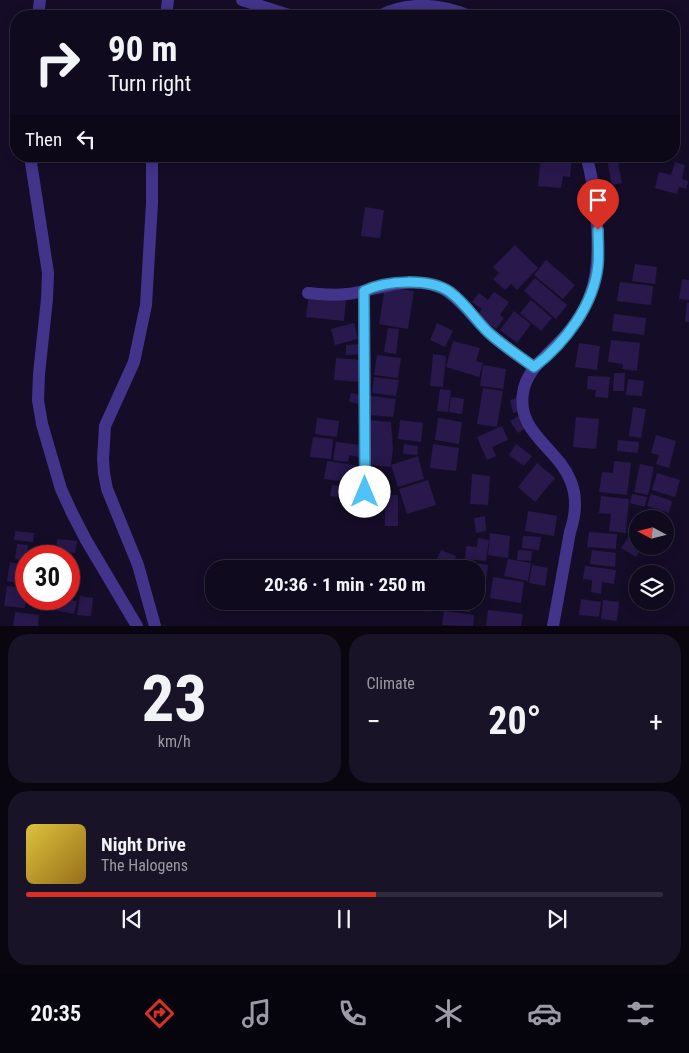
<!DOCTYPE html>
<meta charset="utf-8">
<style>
body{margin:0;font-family:"Roboto Condensed",sans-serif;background:#191327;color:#f1f3f6;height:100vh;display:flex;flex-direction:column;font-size:19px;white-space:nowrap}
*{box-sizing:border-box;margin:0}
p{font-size:16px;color:#9c9aa4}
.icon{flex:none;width:28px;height:28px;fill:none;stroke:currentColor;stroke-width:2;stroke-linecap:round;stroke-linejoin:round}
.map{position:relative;height:626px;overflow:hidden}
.details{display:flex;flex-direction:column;gap:8px;padding:8px;background:#090610;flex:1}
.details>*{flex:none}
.top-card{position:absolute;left:10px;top:10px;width:670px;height:152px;border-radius:20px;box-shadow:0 2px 12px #0003,0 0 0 1px #302b3c;background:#100a1e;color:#f1f3f6;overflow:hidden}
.needle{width:32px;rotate:277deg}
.buttons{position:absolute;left:629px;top:510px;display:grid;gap:10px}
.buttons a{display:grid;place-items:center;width:45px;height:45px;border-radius:50%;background:#100a1e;box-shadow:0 2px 12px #0003,0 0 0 1px #302b3c;font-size:25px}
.speed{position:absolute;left:15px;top:545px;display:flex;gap:10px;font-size:25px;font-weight:700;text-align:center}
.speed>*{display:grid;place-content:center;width:65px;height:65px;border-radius:50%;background:#100a1e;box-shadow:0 2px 12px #0003,0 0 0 1px #302b3c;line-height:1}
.speed .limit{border:8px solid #d22;background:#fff;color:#111}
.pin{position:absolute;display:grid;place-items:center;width:42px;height:42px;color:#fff;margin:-51px -21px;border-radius:50% 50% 50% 0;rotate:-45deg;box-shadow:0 0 5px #0007}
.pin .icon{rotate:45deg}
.me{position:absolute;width:55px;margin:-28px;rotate:0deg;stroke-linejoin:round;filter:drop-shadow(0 0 4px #0008)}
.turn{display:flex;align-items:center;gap:18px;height:105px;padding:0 15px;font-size:22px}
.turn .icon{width:65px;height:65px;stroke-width:2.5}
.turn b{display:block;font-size:35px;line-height:42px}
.then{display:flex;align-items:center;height:48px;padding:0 15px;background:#0003;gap:10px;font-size:19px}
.big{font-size:38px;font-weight:700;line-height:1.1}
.details .widget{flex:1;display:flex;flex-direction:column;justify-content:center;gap:8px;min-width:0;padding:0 18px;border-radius:20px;background:#191327}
.details .dial{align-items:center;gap:0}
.dial b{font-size:65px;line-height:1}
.song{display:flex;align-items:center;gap:15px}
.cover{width:60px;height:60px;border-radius:8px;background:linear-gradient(135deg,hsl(50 70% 55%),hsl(40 70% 35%))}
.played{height:5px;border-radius:2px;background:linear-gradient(90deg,#d93025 55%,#302b3c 55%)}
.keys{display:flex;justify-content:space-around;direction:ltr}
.heat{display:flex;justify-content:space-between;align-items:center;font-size:28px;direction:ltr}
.details .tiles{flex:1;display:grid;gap:8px;grid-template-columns:1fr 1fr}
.widget:last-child{grid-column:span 2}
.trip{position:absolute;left:205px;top:560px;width:280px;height:50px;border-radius:20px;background:#100a1e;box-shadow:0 2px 12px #0003,0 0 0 1px #302b3c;font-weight:700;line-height:50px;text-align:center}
.dock{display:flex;height:80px;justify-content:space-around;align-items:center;background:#06040c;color:#9c9aa4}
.dock .icon{width:35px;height:35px}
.dock .current{color:#d93025}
.dock b{font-size:22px;color:#f1f3f6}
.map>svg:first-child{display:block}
</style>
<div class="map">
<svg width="689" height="626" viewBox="0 0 689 626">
<rect width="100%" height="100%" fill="#150d28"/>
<g fill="#28184b">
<polygon points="212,9 239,14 238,16 211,16"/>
<polygon points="541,156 572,158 570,177 563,176 561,188 538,186"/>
<polygon points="617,158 622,183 612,185 607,160"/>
<polygon points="675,162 685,165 682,179 688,181 686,189 679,187 677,194 655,188 659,172 671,175"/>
<polygon points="365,207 384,210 380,238 361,236"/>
<polygon points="515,245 538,268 517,290 511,284 505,290 493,279 499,273 493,267"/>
<polygon points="546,260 575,285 563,299 534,275"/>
<polygon points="635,264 657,267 655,284 632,281"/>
<polygon points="535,278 567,305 556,319 524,291"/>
<polygon points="682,279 689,280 689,300 679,299"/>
<polygon points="620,282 653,286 651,305 617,301"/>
<polygon points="385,287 414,291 408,329 379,324"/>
<polygon points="494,292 509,302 500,315 504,318 496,329 477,316 482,309 472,302 479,293 488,300"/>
<polygon points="309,295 346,299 344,321 306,317"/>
<polygon points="531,300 552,318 541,331 520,313"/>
<polygon points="687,302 689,303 689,322 685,322"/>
<polygon points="514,311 531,324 517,343 500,330"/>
<polygon points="614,314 646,318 644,335 612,331"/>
<polygon points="354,323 358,339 335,345 331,329"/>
<polygon points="437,323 453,331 445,347 430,340"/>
<polygon points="388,328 399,329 396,354 384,352"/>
<polygon points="611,340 640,343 637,371 622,369 623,364 608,362"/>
<polygon points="453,341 480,348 476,361 483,363 479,377 446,367"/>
<polygon points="579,343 600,346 597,370 575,367"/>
<polygon points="362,344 363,354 346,355 346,345"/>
<polygon points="433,354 446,356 443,387 430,386"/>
<polygon points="377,355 401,358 398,378 374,375"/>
<polygon points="336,358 362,360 360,382 334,380"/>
<polygon points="483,365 506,369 503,389 480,386"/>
<polygon points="614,373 625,373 624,391 613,391"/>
<polygon points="588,376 610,377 608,398 595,397 596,390 587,389"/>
<polygon points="374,377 399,380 396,396 372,393"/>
<polygon points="628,379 644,381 642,396 626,395"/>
<polygon points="483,388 503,391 497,427 477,424"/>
<polygon points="440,389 451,390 448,412 437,411"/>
<polygon points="351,393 363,395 361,404 349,402"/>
<polygon points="371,396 396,399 393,417 369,415"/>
<polygon points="451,397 464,399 462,414 449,412"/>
<polygon points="520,397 523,411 513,413 510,400"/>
<polygon points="633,407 646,409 641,438 629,436"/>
<polygon points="520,415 527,427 518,433 510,421"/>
<polygon points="576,417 599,419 596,449 573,447"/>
<polygon points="317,418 339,421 337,437 315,434"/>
<polygon points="438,418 462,422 459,444 435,440"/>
<polygon points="369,420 391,422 393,449 391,465 418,456 424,479 398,487 391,465 391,467 368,465"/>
<polygon points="400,420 423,423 421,442 398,439"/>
<polygon points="502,426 508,440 492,447 496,456 487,460 477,437"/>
<polygon points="656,435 676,441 669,468 656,464 659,455 651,453"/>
<polygon points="313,437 333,439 331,459 310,457"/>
<polygon points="618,440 639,442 638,453 617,451"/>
<polygon points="336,442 361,445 359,457 349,455 348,462 333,460"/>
<polygon points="404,444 418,446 417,455 403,454"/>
<polygon points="433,444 459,448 456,471 430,468"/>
<polygon points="516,444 532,456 524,466 509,455"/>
<polygon points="327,461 361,466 359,484 324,479"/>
<polygon points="614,461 631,463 627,495 599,492 602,472 613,473"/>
<polygon points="537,463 555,478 535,502 518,487"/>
<polygon points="640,464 654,467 648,495 634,492"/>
<polygon points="657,473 680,480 675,497 652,490"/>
<polygon points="472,474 490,476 488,505 470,504"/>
<polygon points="428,480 436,505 407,514 399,489"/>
<polygon points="332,485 356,487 354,499 330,496"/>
<polygon points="632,494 647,497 645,507 630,503"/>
<polygon points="651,494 672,501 669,513 647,506"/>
<rect x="385" y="495" width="13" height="31"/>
<polygon points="601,496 629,499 626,533 609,531 611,514 599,513"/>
<polygon points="528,511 557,516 554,536 525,531"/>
<polygon points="485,516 486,531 476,533 474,518"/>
<polygon points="638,522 638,546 643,546 636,557 621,548"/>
<polygon points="15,531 34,533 33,542 14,540"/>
<polygon points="589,532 617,534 616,549 587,547"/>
<polygon points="490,533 510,536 508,558 488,555"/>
<polygon points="523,536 541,537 539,550 522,548"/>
<polygon points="478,538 489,540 486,561 465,559 466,546 477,547"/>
<polygon points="57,539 77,541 75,553 56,551"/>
<polygon points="17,544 28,545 26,561 15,559"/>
<polygon points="441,550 456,556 451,569 422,569 425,562 434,566"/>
<polygon points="518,550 532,551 531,561 517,560"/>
<polygon points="592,550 616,553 615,567 590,564"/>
<polygon points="508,559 531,563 528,581 504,576"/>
<polygon points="462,561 488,565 486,581 476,580 476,569 461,569"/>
<polygon points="10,562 26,565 26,585 7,581"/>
<polygon points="532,565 548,568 545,586 529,583"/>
<polygon points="585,566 616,570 614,584 602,582 601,594 591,592 592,580 583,579"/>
<polygon points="493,577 524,582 521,603 490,598"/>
<polygon points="7,586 26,588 25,608 4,606"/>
<polygon points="80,596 93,598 91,616 77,615"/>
<polygon points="57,599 77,601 74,614 55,610"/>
<polygon points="581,599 601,602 599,617 579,615"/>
<polygon points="603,600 619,602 617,621 601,619"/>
<polygon points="422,601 435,601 430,612 420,607"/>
<polygon points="445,601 471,601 470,612 444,608"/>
<polygon points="488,610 523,614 521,626 486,626"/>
<polygon points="444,611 474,615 473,626 442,625"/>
<polygon points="15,612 39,615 38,626 13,626"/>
</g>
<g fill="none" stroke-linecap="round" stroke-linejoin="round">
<g stroke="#42348b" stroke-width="12">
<polyline points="242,0 292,16"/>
<polyline points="38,16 40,0"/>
<polyline points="166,16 168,0"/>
<path d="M379,16C408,1 441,4 470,16"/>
<polyline points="30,156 48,273 47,299 39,374 38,400 42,424 61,489 72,513 86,540 137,626"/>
<polyline points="152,156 152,203 146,305 134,362 105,426 103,459 104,473 107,489 138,565 155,626"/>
<polyline points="364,291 365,492"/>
<path d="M308,293C321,294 334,296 347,294C366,292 384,285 403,283C450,278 459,304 488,332C502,345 519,356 534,367"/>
<path d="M553,626L570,532C596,455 514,448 523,393C526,369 549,354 565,336C599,298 600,261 596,212C594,193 592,174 586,156"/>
</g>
</g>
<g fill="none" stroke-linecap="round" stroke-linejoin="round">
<defs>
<path id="route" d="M365,492L364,291C386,280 430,278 450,292C465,303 475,319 488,332C502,345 519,356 534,367C565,343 594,305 598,265C599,254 598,242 598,230"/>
</defs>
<use href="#route" stroke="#337fa1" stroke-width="12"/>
<use href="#route" stroke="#4fc3f7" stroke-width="9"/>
</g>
</svg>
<div class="buttons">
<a><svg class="needle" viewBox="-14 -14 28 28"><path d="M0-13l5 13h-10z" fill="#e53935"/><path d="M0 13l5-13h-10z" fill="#9c9aa4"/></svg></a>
<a><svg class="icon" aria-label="layers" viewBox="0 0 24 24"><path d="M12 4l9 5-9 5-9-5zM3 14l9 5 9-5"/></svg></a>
</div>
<div class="speed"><div class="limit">30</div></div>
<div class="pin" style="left:598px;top:230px;background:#d93025"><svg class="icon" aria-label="arrive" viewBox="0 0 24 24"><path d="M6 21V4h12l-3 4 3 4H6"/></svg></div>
<svg class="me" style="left:365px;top:492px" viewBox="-20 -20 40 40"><circle r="19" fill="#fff"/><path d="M0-13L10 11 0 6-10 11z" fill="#4fc3f7"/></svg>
<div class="trip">20:36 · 1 min · 250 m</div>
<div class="top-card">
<div class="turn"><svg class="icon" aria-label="right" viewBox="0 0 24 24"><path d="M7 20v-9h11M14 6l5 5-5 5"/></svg><div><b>90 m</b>Turn right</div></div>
<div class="then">Then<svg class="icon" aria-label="left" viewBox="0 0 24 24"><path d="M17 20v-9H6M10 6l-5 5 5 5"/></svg></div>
</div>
</div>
<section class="details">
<div class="tiles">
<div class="widget dial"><b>23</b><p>km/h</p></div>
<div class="widget"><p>Climate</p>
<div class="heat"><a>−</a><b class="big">20°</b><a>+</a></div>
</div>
<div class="widget">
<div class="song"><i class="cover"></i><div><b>Night Drive</b><p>The Halogens</p></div></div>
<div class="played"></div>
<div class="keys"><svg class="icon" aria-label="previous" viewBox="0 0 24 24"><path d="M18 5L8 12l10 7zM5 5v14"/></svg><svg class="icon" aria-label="pause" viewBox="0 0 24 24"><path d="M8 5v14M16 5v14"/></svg><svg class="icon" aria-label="next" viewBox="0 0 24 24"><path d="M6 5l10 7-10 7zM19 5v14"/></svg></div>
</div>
</div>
</section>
<nav class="dock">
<b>20:35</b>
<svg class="icon current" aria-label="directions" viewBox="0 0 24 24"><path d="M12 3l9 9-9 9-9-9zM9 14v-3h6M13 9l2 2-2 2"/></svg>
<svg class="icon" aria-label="music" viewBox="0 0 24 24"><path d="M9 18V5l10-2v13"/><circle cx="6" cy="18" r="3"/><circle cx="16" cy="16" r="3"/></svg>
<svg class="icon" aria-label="phone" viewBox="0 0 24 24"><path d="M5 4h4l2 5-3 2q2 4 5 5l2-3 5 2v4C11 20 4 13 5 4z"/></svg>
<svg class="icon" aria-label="climate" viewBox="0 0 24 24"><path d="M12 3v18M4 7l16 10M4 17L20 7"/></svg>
<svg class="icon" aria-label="car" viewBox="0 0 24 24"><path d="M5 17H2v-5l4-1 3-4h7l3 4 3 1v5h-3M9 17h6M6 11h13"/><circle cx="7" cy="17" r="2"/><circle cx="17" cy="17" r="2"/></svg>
<svg class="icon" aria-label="filters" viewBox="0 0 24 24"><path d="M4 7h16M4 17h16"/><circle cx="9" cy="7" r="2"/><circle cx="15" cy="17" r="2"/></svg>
</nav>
